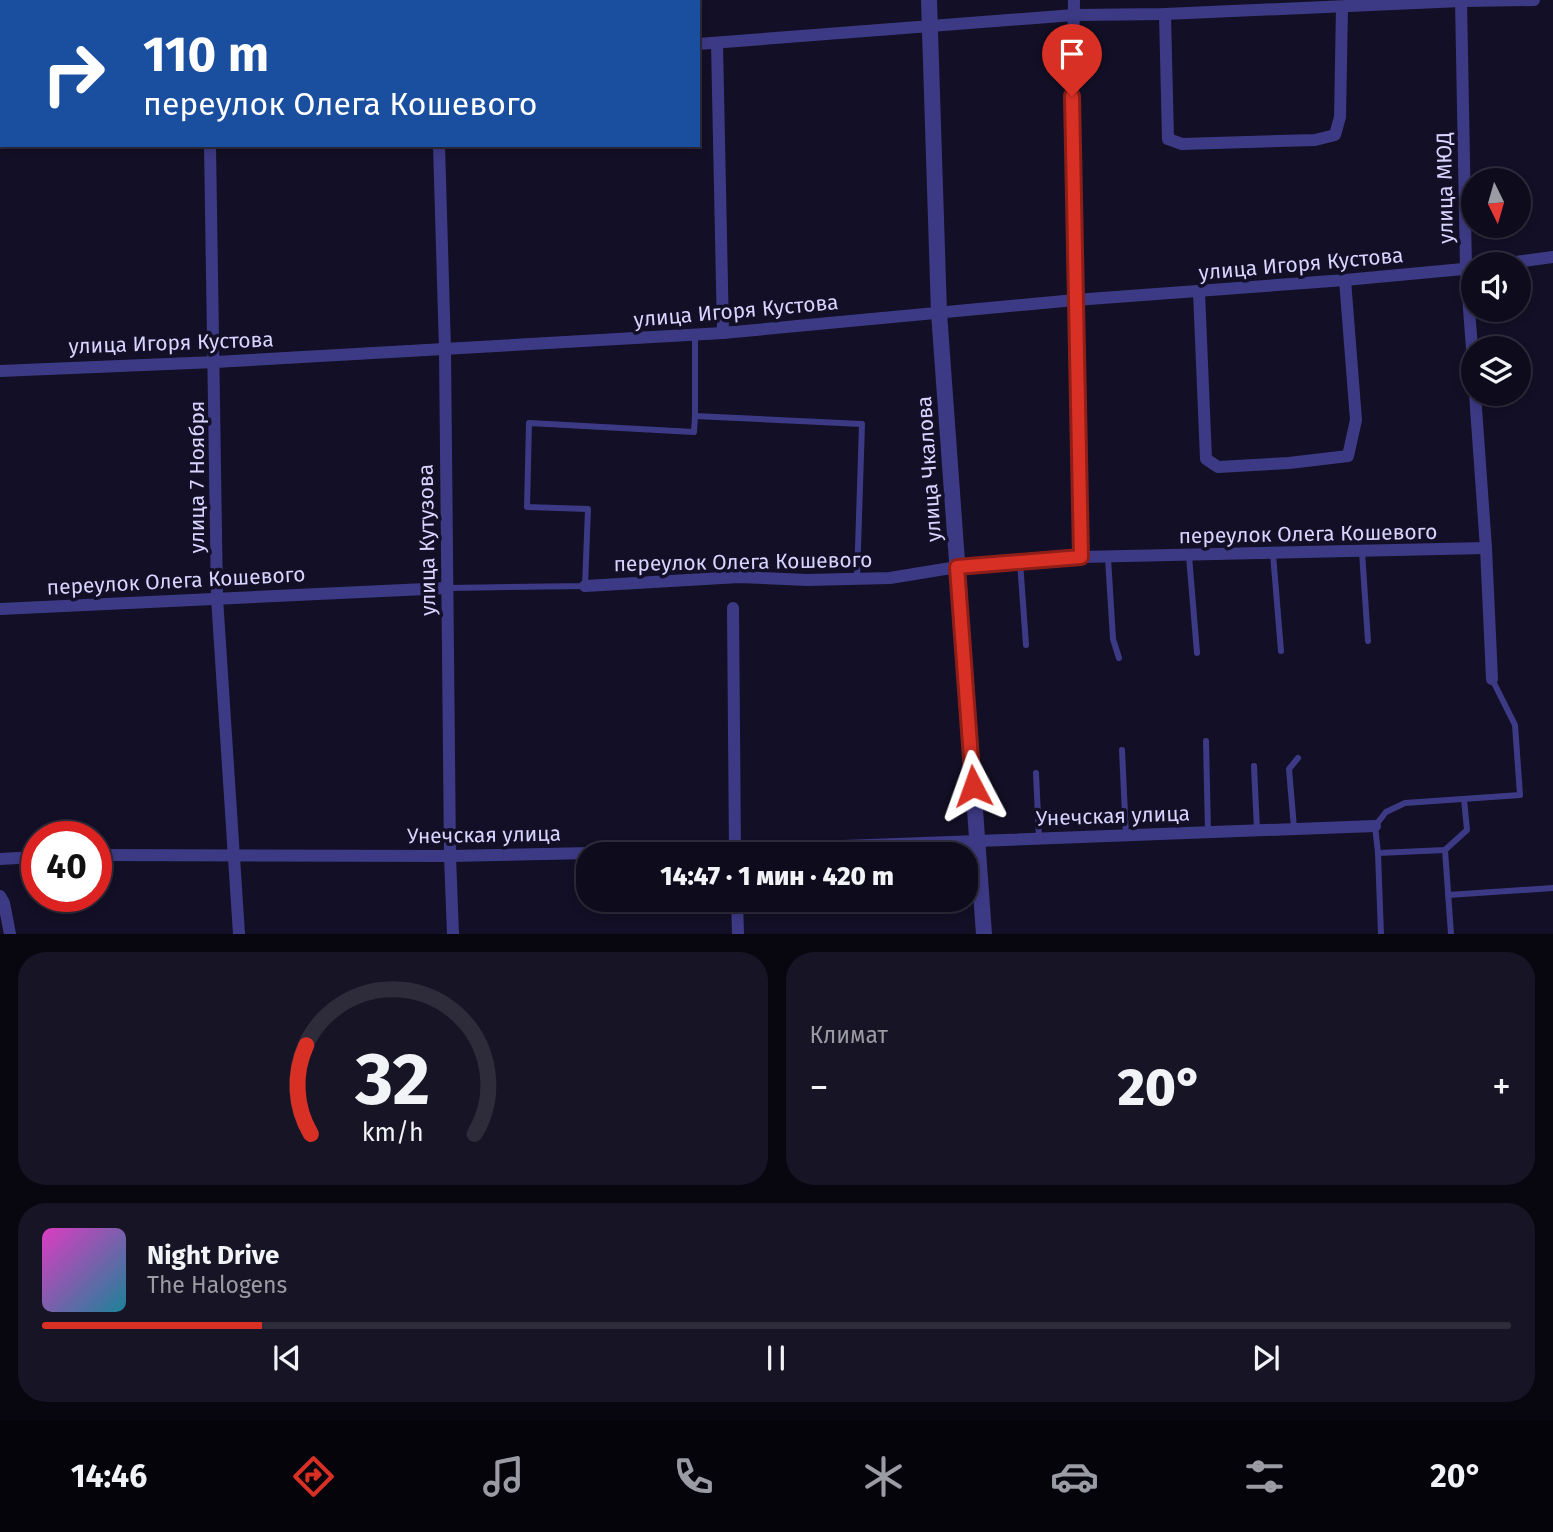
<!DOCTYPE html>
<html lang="ru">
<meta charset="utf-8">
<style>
body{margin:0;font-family:"Fira Sans",sans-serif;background:#171425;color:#f1f3f6;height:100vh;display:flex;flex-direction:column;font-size:26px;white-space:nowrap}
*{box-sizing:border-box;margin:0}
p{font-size:23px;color:#9b9ba3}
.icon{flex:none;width:38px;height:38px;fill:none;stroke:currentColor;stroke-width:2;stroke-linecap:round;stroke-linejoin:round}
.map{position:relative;height:934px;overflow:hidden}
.details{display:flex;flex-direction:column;gap:18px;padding:18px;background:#08060f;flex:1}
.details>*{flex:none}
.guide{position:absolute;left:0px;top:0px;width:700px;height:147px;box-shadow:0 4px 10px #0003,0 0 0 2px #2e2b3b;background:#1a4fa0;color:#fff;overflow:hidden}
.needle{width:46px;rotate:175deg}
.tools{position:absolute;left:1461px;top:168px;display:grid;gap:14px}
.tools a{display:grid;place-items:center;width:70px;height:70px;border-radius:50%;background:#0e0b1c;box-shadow:0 4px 10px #0003,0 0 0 2px #2e2b3b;font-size:35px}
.speed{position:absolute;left:21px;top:821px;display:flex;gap:14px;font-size:35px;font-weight:700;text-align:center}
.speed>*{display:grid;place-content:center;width:91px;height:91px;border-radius:50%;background:#0e0b1c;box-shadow:0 4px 10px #0003,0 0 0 2px #2e2b3b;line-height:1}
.speed .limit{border:10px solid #d22;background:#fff;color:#111}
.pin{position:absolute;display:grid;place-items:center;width:60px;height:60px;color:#fff;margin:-72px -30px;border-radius:50% 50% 50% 0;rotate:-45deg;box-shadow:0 0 7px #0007}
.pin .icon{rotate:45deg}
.me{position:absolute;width:77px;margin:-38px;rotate:356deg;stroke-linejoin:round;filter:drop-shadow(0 0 5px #0008)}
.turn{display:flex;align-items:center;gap:24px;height:147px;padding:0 28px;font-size:32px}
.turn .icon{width:91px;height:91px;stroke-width:2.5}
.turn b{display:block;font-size:49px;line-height:60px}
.big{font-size:52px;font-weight:800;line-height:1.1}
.details .widget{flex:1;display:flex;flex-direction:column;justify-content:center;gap:10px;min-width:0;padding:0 24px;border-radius:28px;background:#171425}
.details .dial{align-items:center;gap:0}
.dial svg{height:182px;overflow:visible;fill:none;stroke:#2e2b3b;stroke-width:7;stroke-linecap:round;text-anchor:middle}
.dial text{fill:#f1f3f6;stroke:none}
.song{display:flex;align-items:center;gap:21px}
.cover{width:84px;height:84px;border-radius:10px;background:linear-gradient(135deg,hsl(310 70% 55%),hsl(190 70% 35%))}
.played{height:7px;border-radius:4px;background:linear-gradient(90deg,#d93025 15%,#2e2b3b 15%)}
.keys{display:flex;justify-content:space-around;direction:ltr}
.heat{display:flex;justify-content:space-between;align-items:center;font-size:38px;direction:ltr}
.details .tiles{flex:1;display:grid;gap:18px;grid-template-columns:1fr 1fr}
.widget:last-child{grid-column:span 2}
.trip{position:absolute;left:576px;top:842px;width:402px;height:70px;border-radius:28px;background:#0e0b1c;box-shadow:0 4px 10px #0003,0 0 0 2px #2e2b3b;font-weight:800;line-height:70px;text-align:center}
.dock{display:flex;height:112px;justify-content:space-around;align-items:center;background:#06040b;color:#9b9ba3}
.dock .icon{width:49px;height:49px}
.dock .selected{color:#d93025}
.dock b{font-size:32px;color:#f1f3f6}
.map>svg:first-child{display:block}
</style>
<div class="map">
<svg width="1553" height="934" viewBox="0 0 1553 934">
<rect width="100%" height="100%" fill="#130f26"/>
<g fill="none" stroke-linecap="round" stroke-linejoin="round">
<g stroke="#3d3a85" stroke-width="6">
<polyline points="513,0 513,2"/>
<polyline points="695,335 695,416 862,424 857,579"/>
<polyline points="1362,552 1368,641"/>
<polyline points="1273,554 1281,651"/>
<polyline points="1189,556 1197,653"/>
<polyline points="1108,558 1113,639 1119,658"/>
<polyline points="1020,562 1026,645"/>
<polyline points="448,588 585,586 588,509 527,507 529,423 694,432 695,416"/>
<polyline points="1206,741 1208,832"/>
<polyline points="1122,750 1126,836"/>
<polyline points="1254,766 1257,830"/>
<polyline points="1036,773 1039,838"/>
<polyline points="1294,828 1289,769 1298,758"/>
<polyline points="1445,850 1451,934"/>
<polyline points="1378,853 1375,826 1386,812 1405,803 1520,795 1515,725 1492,679"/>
<polyline points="1448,895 1553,888"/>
<polyline points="1381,934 1378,853 1445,850 1467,830 1464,799"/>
</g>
<g stroke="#3d3a85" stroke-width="12">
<polyline points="615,0 615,2"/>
<polyline points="1074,0 1072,123 1081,557"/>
<polyline points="1461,0 1466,269 1474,375"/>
<polyline points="209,2 209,0"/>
<polyline points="1165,14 1168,139 1182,144 1315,140 1335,135 1340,117 1342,7"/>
<polyline points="717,43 723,333"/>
<polyline points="698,44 1074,15 1165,14 1461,1 1534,0"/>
<polyline points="0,84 2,84"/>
<polyline points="210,145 217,598 239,934"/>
<polyline points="439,145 445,350 450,856 453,934"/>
<polyline points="1501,264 1553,257"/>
<polyline points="1199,292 1206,459 1218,467 1289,463 1348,456 1356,420 1345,280"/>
<polyline points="0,371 215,362 723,333 1075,300 1345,280 1474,268"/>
<polyline points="1475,394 1486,548 1492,679"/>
<polyline points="585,586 739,577 807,580 890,578 957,567 1081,557 1486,548"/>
<polyline points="733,608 735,854"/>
<polyline points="0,609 447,588"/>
<polyline points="96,855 450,856 735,850 1375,826"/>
<polyline points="0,859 37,857"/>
<polyline points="0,896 4,903 10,934"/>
<polyline points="737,900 738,934"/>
</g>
<polyline stroke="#3d3a85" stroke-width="16" points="929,0 939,313 984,934"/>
</g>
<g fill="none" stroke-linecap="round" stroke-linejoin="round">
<defs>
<polyline id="route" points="973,786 957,567 1081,557 1072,96"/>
</defs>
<use href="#route" stroke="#8d1f18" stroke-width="18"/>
<use href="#route" stroke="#d93025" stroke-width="12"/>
</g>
<g text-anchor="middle" stroke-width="7" stroke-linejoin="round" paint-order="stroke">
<g font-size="21" fill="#d9d4ff" stroke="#130f26">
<text transform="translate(1445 188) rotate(-91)" y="7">улица МЮД</text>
<text transform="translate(1301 264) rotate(-5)" y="7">улица Игоря Кустова</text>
<text transform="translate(736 311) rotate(-5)" y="7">улица Игоря Кустова</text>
<text transform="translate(171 343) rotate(-2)" y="7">улица Игоря Кустова</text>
<text transform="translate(929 469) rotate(-94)" y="7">улица Чкалова</text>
<text transform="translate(197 477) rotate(-90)" y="7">улица 7 Ноября</text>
<text transform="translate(1308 534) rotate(-1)" y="7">переулок Олега Кошевого</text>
<text transform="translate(427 540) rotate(-91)" y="7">улица Кутузова</text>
<text transform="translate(743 562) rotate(-1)" y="7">переулок Олега Кошевого</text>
<text transform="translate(176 581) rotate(-3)" y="7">переулок Олега Кошевого</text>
<text transform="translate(1113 816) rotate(-2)" y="7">Унечская улица</text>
<text transform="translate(484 835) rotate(-1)" y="7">Унечская улица</text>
</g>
</g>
</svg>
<div class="tools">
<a><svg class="needle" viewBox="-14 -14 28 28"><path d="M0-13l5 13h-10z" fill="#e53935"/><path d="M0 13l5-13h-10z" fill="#9b9ba3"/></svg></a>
<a><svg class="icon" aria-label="sound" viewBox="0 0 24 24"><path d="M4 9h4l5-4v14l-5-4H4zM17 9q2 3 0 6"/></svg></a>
<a><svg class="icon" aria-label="layers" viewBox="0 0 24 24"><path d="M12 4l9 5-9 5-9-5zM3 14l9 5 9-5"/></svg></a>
</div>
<div class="speed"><div class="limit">40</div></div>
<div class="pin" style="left:1072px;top:96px;background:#d93025"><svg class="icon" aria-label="arrive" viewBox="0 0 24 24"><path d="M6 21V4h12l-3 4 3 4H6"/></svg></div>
<svg class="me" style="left:973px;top:786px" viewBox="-20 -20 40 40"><path d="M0-17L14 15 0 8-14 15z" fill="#d93025" stroke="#fff" stroke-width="4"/></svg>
<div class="trip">14:47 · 1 мин · 420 m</div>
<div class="guide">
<div class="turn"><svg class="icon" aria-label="right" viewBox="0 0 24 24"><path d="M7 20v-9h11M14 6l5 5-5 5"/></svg><div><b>110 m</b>переулок Олега Кошевого</div></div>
</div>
</div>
<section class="details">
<div class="tiles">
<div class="widget dial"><svg viewBox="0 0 100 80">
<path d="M14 69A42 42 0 1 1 86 69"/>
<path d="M14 69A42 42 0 0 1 12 30" stroke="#d93025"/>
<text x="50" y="56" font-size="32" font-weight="700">32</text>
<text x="50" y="72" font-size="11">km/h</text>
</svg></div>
<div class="widget"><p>Климат</p>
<div class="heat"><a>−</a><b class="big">20°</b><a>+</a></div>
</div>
<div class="widget">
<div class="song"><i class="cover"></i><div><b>Night Drive</b><p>The Halogens</p></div></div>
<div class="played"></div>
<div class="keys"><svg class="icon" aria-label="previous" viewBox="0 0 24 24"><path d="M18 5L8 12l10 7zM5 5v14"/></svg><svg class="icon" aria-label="pause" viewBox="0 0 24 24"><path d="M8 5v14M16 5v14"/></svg><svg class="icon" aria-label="next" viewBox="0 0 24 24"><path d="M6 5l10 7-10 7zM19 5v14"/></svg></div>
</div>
</div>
</section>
<nav class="dock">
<b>14:46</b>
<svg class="icon selected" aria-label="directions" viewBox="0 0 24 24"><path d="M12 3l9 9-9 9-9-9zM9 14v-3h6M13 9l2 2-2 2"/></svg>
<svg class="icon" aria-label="music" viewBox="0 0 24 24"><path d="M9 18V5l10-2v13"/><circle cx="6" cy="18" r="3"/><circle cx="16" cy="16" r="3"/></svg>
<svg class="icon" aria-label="phone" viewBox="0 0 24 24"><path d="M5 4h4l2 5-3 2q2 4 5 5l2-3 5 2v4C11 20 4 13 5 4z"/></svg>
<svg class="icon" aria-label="climate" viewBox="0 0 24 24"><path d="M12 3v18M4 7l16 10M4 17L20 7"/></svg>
<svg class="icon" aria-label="car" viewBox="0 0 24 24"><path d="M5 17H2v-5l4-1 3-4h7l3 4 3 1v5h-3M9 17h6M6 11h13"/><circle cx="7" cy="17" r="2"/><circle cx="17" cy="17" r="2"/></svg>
<svg class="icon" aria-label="filters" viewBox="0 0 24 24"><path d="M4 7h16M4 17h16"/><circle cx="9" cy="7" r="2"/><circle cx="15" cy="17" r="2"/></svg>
<b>20°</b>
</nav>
